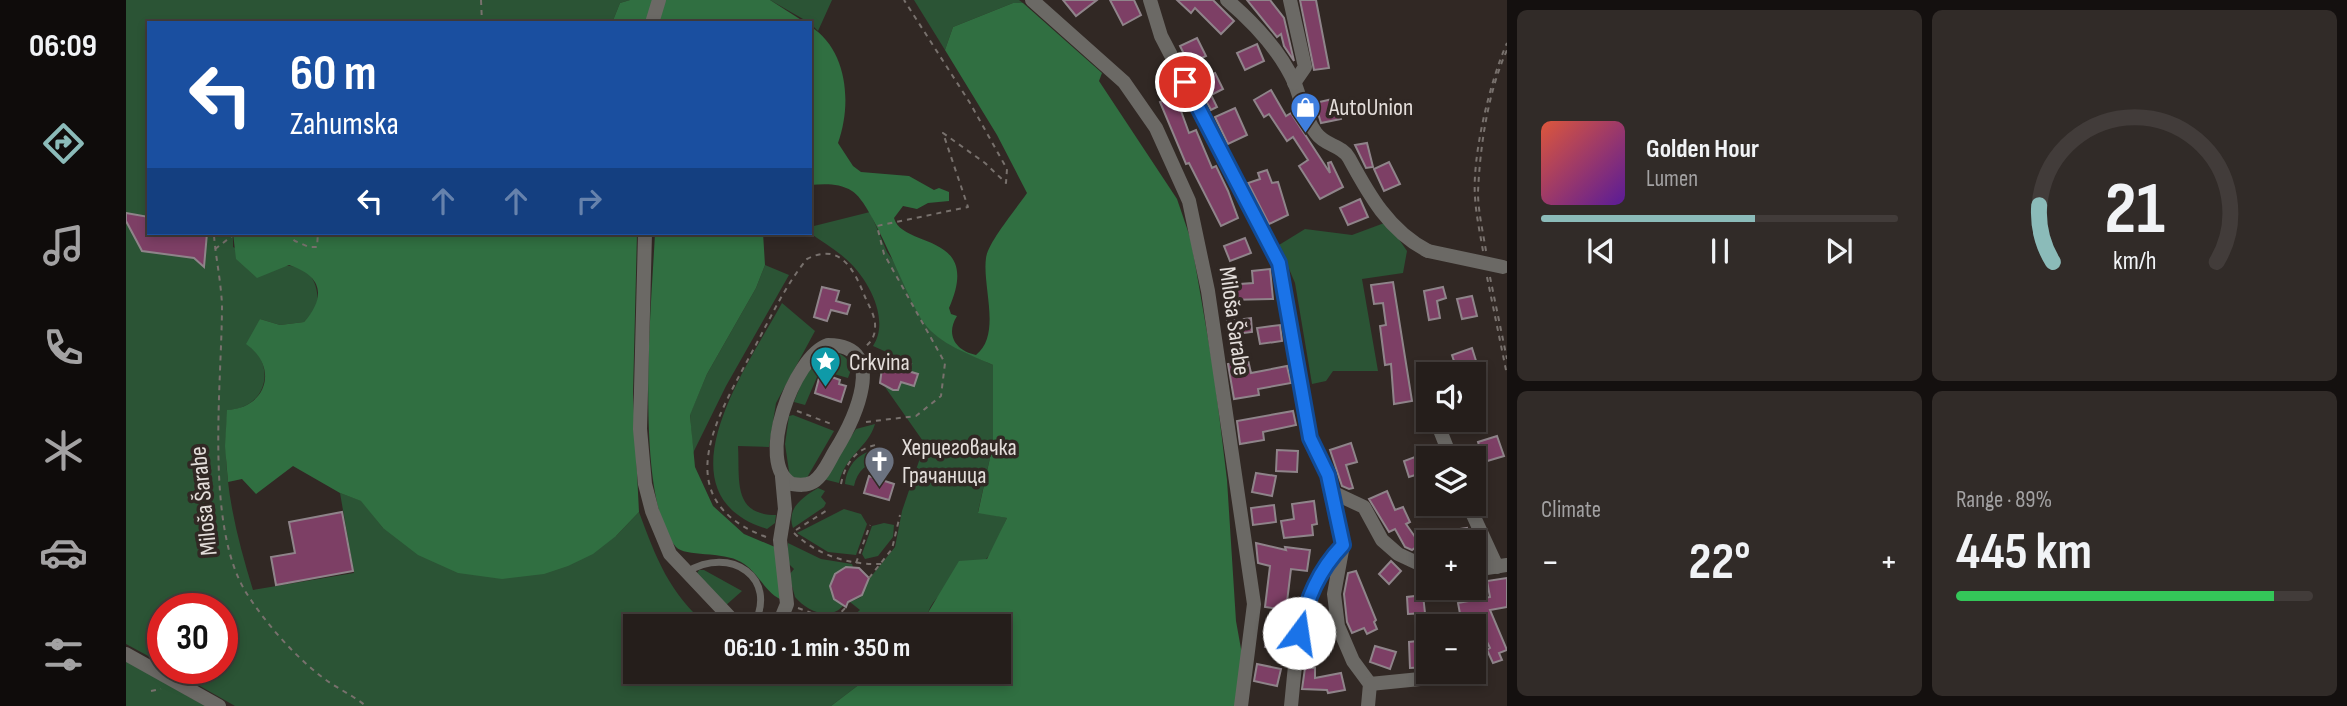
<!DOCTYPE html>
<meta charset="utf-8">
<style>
body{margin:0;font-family:"Sofia Sans Condensed",sans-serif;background:#312b28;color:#f1f3f6;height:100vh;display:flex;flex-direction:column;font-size:26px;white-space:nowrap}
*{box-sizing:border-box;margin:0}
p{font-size:23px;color:#a3a2a3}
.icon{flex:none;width:38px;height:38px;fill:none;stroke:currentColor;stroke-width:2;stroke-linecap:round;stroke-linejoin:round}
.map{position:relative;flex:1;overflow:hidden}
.side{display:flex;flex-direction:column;gap:10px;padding:10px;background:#14100f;width:840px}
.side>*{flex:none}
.hud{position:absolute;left:21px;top:21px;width:665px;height:214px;border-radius:0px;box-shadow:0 4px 10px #0003,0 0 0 2px #423c3a;background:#1a4fa0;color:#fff;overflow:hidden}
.tools{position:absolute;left:1290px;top:362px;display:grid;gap:14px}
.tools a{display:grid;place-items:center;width:70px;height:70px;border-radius:0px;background:#251e1b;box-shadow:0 4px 10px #0003,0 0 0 2px #423c3a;font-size:35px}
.speed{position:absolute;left:21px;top:593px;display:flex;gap:14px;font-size:35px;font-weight:700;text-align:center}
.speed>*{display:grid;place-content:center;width:91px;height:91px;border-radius:50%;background:#251e1b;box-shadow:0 4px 10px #0003,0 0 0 2px #423c3a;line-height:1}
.speed .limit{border:10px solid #d22;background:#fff;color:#111}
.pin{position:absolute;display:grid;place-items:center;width:60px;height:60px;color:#fff;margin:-30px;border:4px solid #fff;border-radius:50%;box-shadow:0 2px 7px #0007}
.me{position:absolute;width:77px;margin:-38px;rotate:14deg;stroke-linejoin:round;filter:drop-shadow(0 0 5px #0008)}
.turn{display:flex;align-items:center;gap:24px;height:147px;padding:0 28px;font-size:32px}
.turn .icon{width:91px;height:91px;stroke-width:2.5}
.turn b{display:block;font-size:49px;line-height:60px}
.lanes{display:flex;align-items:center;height:66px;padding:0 28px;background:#0003;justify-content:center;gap:35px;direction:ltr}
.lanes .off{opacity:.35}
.big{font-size:52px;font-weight:700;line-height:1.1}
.side .card{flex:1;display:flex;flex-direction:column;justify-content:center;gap:10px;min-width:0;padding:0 24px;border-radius:10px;background:#312b28}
.side .dial{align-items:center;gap:0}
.dial svg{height:182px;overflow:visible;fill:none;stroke:#423c3a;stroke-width:7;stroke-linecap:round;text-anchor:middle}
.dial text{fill:#f1f3f6;stroke:none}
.song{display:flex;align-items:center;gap:21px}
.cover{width:84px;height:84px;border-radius:10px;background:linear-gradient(135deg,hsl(10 70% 55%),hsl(270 70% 35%))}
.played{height:7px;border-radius:4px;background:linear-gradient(90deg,#8bbbb9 60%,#423c3a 60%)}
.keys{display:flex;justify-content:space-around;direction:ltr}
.heat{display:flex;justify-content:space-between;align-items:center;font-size:38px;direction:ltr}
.charge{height:10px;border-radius:5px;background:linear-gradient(90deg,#34c759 89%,#423c3a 0)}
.side .tiles{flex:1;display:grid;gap:10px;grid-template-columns:repeat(2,1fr)}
.trip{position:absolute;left:497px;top:614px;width:388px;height:70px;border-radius:0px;background:#251e1b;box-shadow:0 4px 10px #0003,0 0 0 2px #423c3a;font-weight:700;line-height:70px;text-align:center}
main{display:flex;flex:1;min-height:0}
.dock{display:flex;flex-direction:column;width:126px;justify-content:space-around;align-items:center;background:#0f0c0b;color:#a3a2a3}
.dock .icon{width:49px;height:49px}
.dock .on{color:#8bbbb9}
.dock b{font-size:32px;color:#f1f3f6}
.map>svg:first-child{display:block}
</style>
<main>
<nav class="dock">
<b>06:09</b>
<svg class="icon on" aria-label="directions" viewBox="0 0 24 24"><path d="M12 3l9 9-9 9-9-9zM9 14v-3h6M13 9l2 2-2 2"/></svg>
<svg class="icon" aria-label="music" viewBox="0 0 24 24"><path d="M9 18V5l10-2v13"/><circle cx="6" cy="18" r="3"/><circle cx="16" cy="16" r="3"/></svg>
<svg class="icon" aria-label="phone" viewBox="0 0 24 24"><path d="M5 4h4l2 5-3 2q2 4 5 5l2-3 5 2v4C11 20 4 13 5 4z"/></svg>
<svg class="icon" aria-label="climate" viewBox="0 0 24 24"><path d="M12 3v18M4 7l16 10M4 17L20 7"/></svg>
<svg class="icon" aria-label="car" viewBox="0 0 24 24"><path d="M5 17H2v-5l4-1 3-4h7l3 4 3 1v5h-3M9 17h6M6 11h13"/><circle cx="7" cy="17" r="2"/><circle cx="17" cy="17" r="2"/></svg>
<svg class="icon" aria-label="filters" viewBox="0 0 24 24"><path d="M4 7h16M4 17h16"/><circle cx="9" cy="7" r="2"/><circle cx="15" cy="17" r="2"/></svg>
</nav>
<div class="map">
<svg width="1381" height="706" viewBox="0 0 1381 706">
<rect width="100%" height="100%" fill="#312824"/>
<g fill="#2b5435">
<path d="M0,0H504L494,3L486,23H23V233H107V247C121,253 134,262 148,266C154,268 158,265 164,266C188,268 192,287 192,306L178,322L154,325L134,319L130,351C149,377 135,408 102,410C94,471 109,532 127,590L228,573L214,493L236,501L257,528L490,536L513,512C530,558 543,593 582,626H509V672L794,673L747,674L705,706H109L44,669L96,668V609H37V664L0,644Z"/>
<polygon points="644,0 706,0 692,31 684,23"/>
<polygon points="788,0 893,0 897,3 887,3 827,27 819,50"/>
<path d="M744,212L761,252L830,348L867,365V444L852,512L881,518C875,530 870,547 861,558C841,584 803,586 799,626H716L734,610L724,602L735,597L743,579L769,547L776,511L793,461L795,446L799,444L759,387L772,389L775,382L787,386L791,374L782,371L785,363L747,346C765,319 741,277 720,259C709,249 696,242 684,233V227Z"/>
<polygon points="1261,222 1281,251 1277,273 1236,279 1252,371 1207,371 1200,381 1186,384 1169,283 1153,245 1179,229 1226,235"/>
<polygon points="639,265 663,275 600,386 567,453 564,414 581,374 630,288"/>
<path d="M656,303L689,331L650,403L643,447L612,446C614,479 606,515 650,515L649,523L641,529C528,494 623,364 656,303Z"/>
<path d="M702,352C714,352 721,356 726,367L722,378L694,370L679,405L668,402L681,369Z"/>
<polygon points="667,415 708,431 679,481 664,478 659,444 663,416"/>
<path d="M749,424C742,448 719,455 713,483L697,479L730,429Z"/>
<path d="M754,449L756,460C741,462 731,471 728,486L719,484C721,464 734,451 754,449Z"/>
<path d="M692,488L699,491L695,497L700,503L698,507L667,528C660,508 677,497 692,488Z"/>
<polygon points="718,509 735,514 741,524 730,555 702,552 671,533"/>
<polygon points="758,523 768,525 767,537 752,556 739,559 736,554 746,526"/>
<path d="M662,543L695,559L726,564L727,567C711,568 703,578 705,593L717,606C703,621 681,611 669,597L663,575L668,569L662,563Z"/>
<polygon points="573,570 578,570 616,591 599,606 570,575"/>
<polygon points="0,661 79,706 0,706"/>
</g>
<g fill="#306f41">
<polygon points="504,0 644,0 680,23 486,23 494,3"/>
<path d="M887,3H897L976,73L973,81L1051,199L1065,240L1088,373L1101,480L1110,621L1117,660L1111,706H705L747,674L873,672V626H799L800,616L833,561L861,559L881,518L852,513L867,444V365C845,355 813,344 798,323C779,296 747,203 726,191C713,183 699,184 684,185V26C722,50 726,104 712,143L727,166L735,172L783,176L808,190L813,188L823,192V201L802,203L791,209L777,206L768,218C776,249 857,231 823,308L825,314L831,316C819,335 830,351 850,355C876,334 856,287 860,258C862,242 891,208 901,193L871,135L819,50L827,27Z"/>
<path d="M107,233H511L507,394L513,512L490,536L467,554L442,566L418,574L376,579L332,573L292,555L257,528L235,501L214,493L167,466L130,494L116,479L102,482L99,446L101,410C141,408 153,367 120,344L134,319L154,325L178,322C200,297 197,276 163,265L131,278L110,259Z"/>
<path d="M529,233H637L639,265L630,288L581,374L564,415L569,467L587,506L618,534L649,547L657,600C640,595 633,572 615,562C597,551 559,557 550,547C507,499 526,299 529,233Z"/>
</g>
<g fill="#7d3f65" stroke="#8f848a" stroke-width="2">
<polygon points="937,0 971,0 950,16"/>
<polygon points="984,0 1008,0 1015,15 997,25"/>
<polygon points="1051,0 1087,0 1108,21 1095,34 1069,8 1065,13"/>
<polygon points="1121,0 1144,0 1158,18 1168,61 1158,46 1155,34 1151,37"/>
<polygon points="1174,0 1190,0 1203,68 1188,70"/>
<polygon points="1071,38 1080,56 1063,64 1054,46"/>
<polygon points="1131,44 1138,61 1119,70 1111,53"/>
<polygon points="1089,73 1097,89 1085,95 1091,107 1085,110 1070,82"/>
<polygon points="1145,90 1160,116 1165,113 1204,173 1202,163 1205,162 1217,187 1194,199 1173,166 1182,160 1167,137 1161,141 1143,114 1138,117 1128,100"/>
<polygon points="1048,96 1050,101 1055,99 1059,110 1055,111 1063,133 1070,130 1086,168 1090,166 1102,191 1112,218 1095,226 1063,163 1060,164 1034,102"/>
<polygon points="1211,98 1215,119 1195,123 1189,103"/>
<polygon points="1109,108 1121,135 1102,144 1089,117"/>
<polygon points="1241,143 1247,167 1240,168 1229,145"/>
<polygon points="1263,162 1274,184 1258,191 1248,169"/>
<polygon points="1141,170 1146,183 1152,182 1162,215 1143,224 1122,183 1134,179 1132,173"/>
<polygon points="1234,199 1242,217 1222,225 1214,208"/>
<polygon points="0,213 23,217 23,233 81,233 78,267 68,258 16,251 0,221"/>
<polygon points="1119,238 1125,253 1104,261 1098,246"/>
<polygon points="1144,269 1147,299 1101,300 1100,285 1127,283 1126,271"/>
<polygon points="1267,282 1286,401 1268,404 1265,364 1259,365 1254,326 1260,325 1257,303 1248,304 1245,285"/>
<polygon points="696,287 713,291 710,301 724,305 721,314 705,310 701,321 688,317"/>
<polygon points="1317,287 1320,298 1311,301 1314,318 1303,320 1298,291"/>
<polygon points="1346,296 1351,316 1336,319 1331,299"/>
<polygon points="1125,318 1126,332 1103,335 1101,321"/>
<polygon points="1154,325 1156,341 1134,344 1131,328"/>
<polygon points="1346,348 1351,364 1331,370 1326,355"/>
<polygon points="766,357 785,364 782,371 792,374 788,386 775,382 772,390 767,390 754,383 757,361 764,364"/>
<polygon points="1122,360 1125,373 1161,366 1165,383 1132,389 1133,395 1108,399 1102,364"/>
<polygon points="703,376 714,380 713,384 720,386 715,402 689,393 693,378 701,381"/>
<polygon points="1167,411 1170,425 1137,432 1138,440 1114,444 1111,421"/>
<polygon points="1371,436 1378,456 1358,462 1352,442"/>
<polygon points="1225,443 1231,462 1220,465 1227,488 1223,489 1216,486 1204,450"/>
<polygon points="1151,450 1172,451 1171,472 1150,471"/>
<polygon points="1297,454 1302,471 1283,477 1278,461"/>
<polygon points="1130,473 1150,476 1146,496 1126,492"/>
<polygon points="743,476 768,484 763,500 738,493"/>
<polygon points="1261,491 1269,510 1277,507 1284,522 1280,524 1294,544 1286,550 1279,547 1269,529 1263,532 1243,499"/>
<polygon points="1188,501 1191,524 1186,525 1187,535 1158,538 1155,521 1168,519 1166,504"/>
<polygon points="1148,505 1150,522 1127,525 1125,508"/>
<polygon points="216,512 227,571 150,585 145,557 169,553 163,522"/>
<polygon points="1341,528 1343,542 1321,542 1320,531"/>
<polygon points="1130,543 1160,550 1159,547 1184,550 1181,571 1165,569 1160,610 1139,607 1144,566 1132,563"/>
<polygon points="1265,561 1275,571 1263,584 1253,574"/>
<polygon points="720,567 733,568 743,578 736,595 722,602 720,607 708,599 704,586 709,574"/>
<polygon points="1230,571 1250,620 1248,622 1251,629 1241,634 1238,628 1226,633 1221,622 1218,594 1222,573"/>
<polygon points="1381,578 1381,607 1364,610 1381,650 1373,653 1376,660 1367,663 1361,650 1364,648 1348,616 1335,619 1332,603 1364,597 1361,581"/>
<polygon points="1297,595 1299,613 1282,614 1281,597"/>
<polygon points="1143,626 1159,629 1156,650 1139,647"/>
<polygon points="1185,628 1196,628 1195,649 1181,648"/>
<polygon points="1291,641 1292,648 1302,648 1302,667 1284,668 1283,642"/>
<polygon points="1249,646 1270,652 1264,669 1244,662"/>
<polygon points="1131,664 1155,669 1151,686 1128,681"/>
<polygon points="1179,668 1189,668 1189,678 1215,673 1219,690 1202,693 1201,690 1176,689"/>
</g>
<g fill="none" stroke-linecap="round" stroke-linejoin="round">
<g stroke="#78716d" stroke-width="2" stroke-dasharray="5 5" stroke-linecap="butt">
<polyline points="355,0 356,23"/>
<polyline points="160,233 169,241 183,247 191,247 192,233"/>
<path d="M88,236C90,259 95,282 96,305C96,384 78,527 121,594C139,622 165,652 191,673C206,686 225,694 240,706"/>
<polyline points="89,249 110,233"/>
<path d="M1357,251C1354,233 1350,215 1349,197C1346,155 1364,81 1381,43"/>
<path d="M1360,251C1357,232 1352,211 1352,192C1354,146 1362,92 1381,50"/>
<polyline points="1361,277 1381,375"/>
<polyline points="1364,277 1381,359"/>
<polyline points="671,411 708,425"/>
<polyline points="740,422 790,416 815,396 819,363 758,254 751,226 842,207 817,133 859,163 880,183 881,169 844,103 778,0"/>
<path d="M715,484C719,464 730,448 751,445"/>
<polyline points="670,530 703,509"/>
<path d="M668,533C692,556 724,565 756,564"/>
<path d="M640,537C539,499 592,416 626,352C643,321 658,287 681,259C714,242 728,269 739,297C743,306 750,317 749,328C749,336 745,342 739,347"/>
<polyline points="730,563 744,525"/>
<polyline points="743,578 766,549 774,515"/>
<polyline points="672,608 707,621 721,606"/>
<polyline points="25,691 35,689"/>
</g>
<path stroke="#6b6965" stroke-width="7" d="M561,572C604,545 654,578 627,626"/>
<g stroke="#6b6965" stroke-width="14">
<polyline points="906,0 998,82 1030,128 1063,201 1082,291 1128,604 1115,706"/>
<polyline points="1024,0 1035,36 1153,263 1184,438 1202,475 1217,545 1208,594 1212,626 1227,661 1244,684 1242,706"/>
<path d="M1101,0C1128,23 1155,52 1169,84C1175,100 1179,119 1190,133C1199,146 1216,145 1223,158C1243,195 1263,231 1302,251"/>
<polyline points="1164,0 1179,67 1168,83"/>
<polyline points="526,23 533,0"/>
<polyline points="519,233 514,429 519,484 526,511 544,554 612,626"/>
<path d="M702,345C765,345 727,422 709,451C703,461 697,476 687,482C680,486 673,485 666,484C628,464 668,356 702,345Z"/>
<polyline points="1310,420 1325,458"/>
<polyline points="1204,491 1238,507 1256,540 1272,554 1302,568"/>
<polyline points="1342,504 1371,567"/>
<polyline points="1348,570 1381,565"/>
<polyline points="652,626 661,604 654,540 659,509 656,477"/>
<polyline points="0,654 93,706"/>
<polyline points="1244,684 1324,676"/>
<path d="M1165,706C1171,649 1172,591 1214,547"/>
</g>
<polyline stroke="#6b6965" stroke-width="14" points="1302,251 1377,267"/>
</g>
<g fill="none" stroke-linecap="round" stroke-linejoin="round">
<defs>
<path id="route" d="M1059,82L1153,263L1184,438L1202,475L1217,545C1192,571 1181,599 1173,633"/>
</defs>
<use href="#route" stroke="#114b97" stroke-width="18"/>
<use href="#route" stroke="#1a73e8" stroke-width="12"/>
</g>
<defs>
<symbol id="shop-pin" viewBox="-11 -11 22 30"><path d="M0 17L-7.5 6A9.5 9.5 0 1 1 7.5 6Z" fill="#3f7fe0" stroke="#312824"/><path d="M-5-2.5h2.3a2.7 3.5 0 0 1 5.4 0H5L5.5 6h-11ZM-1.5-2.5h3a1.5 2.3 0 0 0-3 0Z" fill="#fff"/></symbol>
<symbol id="sight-pin" viewBox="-11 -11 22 30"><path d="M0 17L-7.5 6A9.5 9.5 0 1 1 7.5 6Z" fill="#0f9aa8" stroke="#312824"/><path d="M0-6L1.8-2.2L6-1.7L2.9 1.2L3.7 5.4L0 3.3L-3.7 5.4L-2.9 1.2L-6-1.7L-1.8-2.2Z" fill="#fff"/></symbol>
<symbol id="church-pin" viewBox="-11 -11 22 30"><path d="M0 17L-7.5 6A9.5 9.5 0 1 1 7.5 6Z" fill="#6b7280" stroke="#312824"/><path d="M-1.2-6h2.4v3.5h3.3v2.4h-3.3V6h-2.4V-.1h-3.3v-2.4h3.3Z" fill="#fff"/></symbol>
</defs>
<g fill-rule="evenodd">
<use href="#shop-pin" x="1162" y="90" width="35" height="47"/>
<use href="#sight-pin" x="682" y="344" width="35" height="47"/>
<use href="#church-pin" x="736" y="444" width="35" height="47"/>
</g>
<g text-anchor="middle" stroke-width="7" stroke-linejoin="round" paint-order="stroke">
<g font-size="24" fill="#e4dedb" stroke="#312824" text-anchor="start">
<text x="1203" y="115">AutoUnion</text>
<text x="723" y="370">Crkvina</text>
<text x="776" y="455">Херцеговачка<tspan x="776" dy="28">Грачаница</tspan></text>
</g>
<g font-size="24" fill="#e4dedb" stroke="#312824">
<text transform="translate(1109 321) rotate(82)" y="8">Miloša Šarabe</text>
<text transform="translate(77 501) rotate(-96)" y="8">Miloša Šarabe</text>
</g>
</g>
</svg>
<div class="tools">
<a><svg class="icon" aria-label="sound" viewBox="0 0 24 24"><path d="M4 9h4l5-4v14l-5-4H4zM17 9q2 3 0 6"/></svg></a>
<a><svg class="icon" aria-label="layers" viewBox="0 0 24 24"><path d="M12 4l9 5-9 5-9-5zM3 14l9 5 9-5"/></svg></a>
<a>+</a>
<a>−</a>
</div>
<div class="speed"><div class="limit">30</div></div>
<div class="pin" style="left:1059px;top:82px;background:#d93025"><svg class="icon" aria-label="arrive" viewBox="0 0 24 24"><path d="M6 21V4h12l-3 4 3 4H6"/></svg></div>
<svg class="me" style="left:1173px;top:633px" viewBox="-20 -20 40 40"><circle r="19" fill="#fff"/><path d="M0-13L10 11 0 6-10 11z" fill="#1a73e8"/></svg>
<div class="trip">06:10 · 1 min · 350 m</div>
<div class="hud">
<div class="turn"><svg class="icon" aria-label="left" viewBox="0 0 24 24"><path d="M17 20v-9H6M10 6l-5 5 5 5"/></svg><div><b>60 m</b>Zahumska</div></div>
<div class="lanes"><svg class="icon" aria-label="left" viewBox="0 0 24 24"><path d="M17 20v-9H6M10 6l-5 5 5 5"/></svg><svg class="icon off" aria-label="ahead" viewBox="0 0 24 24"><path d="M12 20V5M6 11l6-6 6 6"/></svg><svg class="icon off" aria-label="ahead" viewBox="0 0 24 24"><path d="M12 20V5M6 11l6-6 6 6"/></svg><svg class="icon off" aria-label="right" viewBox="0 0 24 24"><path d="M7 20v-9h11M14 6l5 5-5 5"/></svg></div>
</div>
</div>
<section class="side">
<div class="tiles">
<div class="card">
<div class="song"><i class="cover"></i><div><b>Golden Hour</b><p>Lumen</p></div></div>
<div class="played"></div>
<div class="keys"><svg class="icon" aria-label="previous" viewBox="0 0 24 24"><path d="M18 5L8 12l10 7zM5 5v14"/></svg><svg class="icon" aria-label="pause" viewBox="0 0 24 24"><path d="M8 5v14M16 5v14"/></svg><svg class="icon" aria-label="next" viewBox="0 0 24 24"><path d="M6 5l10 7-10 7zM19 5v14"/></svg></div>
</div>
<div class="card dial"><svg viewBox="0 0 100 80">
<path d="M14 69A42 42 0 1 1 86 69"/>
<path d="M14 69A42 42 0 0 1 8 44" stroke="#8bbbb9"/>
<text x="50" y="56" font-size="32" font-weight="700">21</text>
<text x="50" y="72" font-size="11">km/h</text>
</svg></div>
<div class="card"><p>Climate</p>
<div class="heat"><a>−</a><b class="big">22°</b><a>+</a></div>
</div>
<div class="card"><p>Range · 89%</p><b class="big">445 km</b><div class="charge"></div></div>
</div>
</section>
</main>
